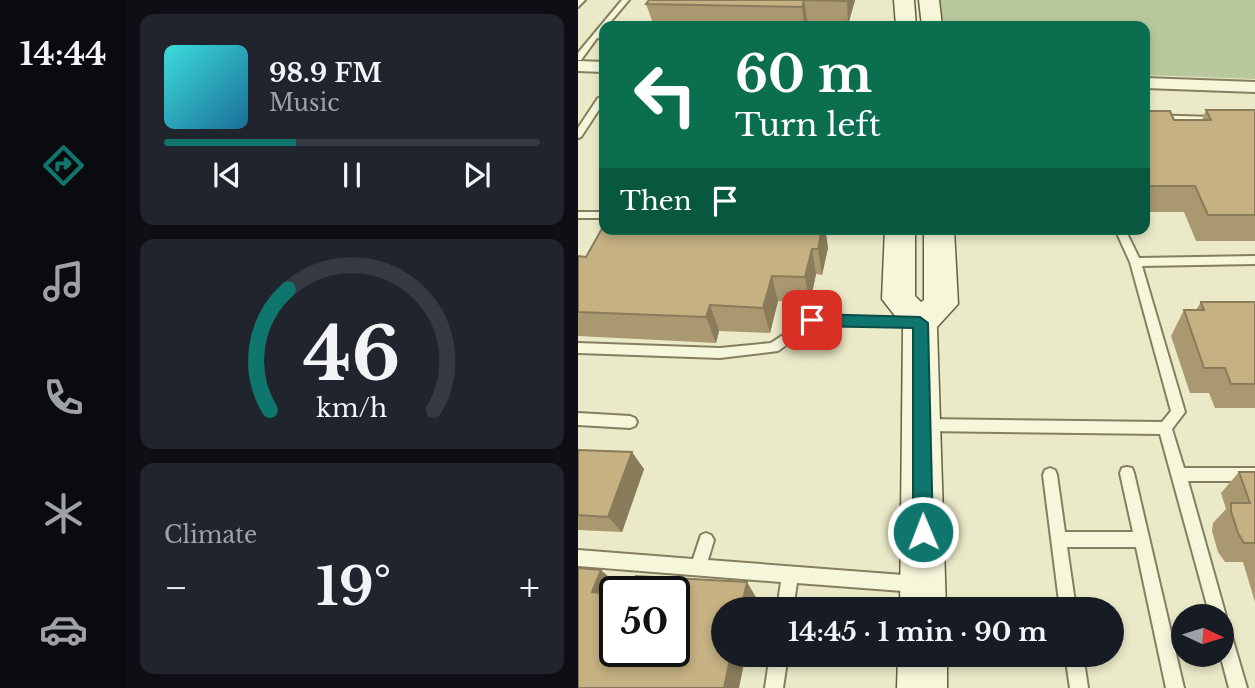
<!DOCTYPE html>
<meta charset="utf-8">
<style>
body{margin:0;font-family:"Libre Baskerville",serif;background:#20242c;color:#f1f3f6;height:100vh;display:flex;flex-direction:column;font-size:26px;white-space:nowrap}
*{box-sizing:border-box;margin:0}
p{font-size:23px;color:#9ea1a6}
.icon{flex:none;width:38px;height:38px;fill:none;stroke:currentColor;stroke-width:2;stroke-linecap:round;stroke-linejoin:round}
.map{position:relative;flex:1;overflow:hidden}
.sheet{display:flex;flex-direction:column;gap:14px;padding:14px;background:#0d0f14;width:452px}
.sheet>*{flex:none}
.top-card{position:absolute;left:21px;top:21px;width:551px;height:214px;border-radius:14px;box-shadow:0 4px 10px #0003;background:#0b6e4f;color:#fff;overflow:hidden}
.needle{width:46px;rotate:94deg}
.tools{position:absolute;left:593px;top:604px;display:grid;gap:14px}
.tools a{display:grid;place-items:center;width:63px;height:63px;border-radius:50%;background:#171b24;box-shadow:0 4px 10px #0003;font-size:35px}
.speed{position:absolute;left:21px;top:576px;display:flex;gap:14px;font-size:35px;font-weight:700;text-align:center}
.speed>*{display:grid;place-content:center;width:91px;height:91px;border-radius:50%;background:#171b24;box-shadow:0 4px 10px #0003;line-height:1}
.speed .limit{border:4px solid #111;border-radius:10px;background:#fff;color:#111}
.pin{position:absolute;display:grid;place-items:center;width:60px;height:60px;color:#fff;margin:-30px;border-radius:14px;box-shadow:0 4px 10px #0006}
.me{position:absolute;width:77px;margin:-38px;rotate:359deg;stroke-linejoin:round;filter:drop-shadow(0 0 5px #0008)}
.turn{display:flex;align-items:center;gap:24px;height:147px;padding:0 21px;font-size:32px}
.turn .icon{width:91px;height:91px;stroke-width:2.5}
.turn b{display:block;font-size:49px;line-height:60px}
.then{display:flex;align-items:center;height:66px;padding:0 21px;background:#0003;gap:14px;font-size:26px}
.big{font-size:52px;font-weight:700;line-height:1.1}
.sheet .tile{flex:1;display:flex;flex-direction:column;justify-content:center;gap:10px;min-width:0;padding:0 24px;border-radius:14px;background:#20242c}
.sheet .dial{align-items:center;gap:0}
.dial svg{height:182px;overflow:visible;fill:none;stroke:#363941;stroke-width:7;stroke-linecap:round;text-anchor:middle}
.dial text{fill:#f1f3f6;stroke:none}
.song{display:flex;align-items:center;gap:21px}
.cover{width:84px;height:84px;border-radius:10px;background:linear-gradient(135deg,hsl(180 70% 55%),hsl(200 70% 35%))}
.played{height:7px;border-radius:4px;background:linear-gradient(90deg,#0f766e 35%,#363941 35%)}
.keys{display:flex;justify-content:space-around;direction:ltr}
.heat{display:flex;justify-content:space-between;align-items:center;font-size:38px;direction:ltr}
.trip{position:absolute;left:133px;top:597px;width:413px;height:70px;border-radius:35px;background:#171b24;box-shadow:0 4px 10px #0003;font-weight:700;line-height:70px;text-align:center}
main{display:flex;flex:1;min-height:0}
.tab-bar{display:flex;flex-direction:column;width:126px;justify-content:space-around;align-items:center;background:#090b0e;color:#9ea1a6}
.tab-bar .icon{width:49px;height:49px}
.tab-bar .selected{color:#0f766e}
.tab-bar b{font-size:32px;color:#f1f3f6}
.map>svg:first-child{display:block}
</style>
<main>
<nav class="tab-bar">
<b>14:44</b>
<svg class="icon selected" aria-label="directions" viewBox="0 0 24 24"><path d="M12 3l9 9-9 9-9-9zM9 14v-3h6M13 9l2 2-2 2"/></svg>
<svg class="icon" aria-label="music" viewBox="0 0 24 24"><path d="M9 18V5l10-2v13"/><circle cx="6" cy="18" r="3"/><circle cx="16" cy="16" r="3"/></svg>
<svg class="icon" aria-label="phone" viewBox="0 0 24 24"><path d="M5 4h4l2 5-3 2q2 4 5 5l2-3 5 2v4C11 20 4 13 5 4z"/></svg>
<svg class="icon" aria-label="climate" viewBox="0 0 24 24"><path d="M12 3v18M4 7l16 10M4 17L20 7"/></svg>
<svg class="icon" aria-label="car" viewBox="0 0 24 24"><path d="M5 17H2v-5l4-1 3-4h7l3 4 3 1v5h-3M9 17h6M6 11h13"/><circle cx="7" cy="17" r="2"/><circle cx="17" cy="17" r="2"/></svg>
</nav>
<section class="sheet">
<div class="tile">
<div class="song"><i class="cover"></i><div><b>98.9 FM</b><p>Music</p></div></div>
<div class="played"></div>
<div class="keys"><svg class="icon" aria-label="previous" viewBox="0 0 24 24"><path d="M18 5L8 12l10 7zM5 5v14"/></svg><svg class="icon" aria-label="pause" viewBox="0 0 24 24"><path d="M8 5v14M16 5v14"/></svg><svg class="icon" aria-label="next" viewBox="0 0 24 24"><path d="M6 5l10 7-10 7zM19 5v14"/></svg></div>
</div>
<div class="tile dial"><svg viewBox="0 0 100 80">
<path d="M14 69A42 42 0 1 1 86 69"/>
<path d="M14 69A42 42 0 0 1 22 16" stroke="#0f766e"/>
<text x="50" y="56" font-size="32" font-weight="700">46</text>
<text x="50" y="72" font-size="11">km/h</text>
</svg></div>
<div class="tile"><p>Climate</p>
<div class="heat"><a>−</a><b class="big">19°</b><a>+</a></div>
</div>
</section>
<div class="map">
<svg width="678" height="688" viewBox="0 0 678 688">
<rect width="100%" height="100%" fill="#ebeac8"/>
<polygon fill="#b7c89d" points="360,0 677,0 677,79 567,75 567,26 365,26"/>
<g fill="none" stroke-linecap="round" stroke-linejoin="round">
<defs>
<g id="service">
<polygon points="7,0 0,7 0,0"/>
<polygon points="44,0 51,0 29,26 26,26 26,30 22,34 26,35 26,39 19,38 3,60 0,60 0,53"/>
<polygon points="20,98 26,98 26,102 3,137 0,138 0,128"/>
<polygon points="567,115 637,117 641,120 637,123 567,121"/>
<rect x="0" y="212" width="26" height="6"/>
<polygon points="537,229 547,229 561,258 678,256 678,264 564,266 607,412 594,429 606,468 678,468 678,481 610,481 648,616 645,622 650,624 652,630 669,688 651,688 642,654 644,654 644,616 632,616 582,434 347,431 342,429 340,425 342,421 347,419 584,422 593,411 552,262"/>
<polygon points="234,316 336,318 342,322 336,326 236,325 200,351 142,358 0,353 0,343 142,348 193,343"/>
<polygon points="0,413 52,416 57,418 59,422 57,426 52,428 0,425"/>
<polygon points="549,467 554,468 556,473 606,688 588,688 558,547 489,547 498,609 482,609 465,475 467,470 472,468 477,470 479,475 487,532 555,532 542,473 544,468"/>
<polygon points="128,533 133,535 136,540 130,560 338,576 344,578 346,584 344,590 338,592 219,583 215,609 199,609 203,582 0,566 0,550 115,559 123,535"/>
<polygon points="192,654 210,654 205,688 187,688"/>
<polygon points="487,654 505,654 510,688 492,688"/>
</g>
<g id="minor">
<polygon points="0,61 26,62 26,72 0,71"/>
<polygon points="567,78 678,82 678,92 567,88"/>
</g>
<g id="secondary">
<polygon points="316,0 336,0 338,26 318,26"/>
<polygon points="341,0 361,0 364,26 344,26"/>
<polygon points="307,229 337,229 337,296 343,302 346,300 346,229 376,229 380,304 359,327 368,609 322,609 325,326 304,299"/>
<polygon points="320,654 369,654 369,688 319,688"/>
</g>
</defs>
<use href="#service" stroke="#857e5f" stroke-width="4"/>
<use href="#minor" stroke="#857e5f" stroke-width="4"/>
<use href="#secondary" stroke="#675f42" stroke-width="3"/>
<use href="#service" fill="#f6f6db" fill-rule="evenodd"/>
<use href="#minor" fill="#f6f6db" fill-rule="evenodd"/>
<use href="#secondary" fill="#f6f6db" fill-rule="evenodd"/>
</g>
<g fill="#a99870">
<polygon points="71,0 277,0 270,25 230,24 229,26 76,26 68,4"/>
<polygon points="628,110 677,110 677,241 618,241 606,212 567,212 567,111 596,120 624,120"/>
<polygon points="248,234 250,248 244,275 238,274 232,303 200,301 192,333 141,331 138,343 0,336 0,256 8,257"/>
<polygon points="623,302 677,302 677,408 637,408 631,393 612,393 593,336 606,310 618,310"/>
<polygon points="0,450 66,469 44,532 0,530"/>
<polygon points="661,472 677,472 677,602 665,562 647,562 640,552 634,531 635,523 648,509 643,493"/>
</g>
<g fill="#8a7c5b">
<polygon points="226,0 230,24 229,26 226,26 224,7"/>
<polygon points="269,0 277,0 270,25 269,1"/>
<polygon points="242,229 249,229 248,234 250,248 244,275 240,249"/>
<polygon points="234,249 238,274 232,303 227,277"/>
<polygon points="194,276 200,301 192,333 185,308"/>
<polygon points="132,305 141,331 138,343 128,317"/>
<polygon points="54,452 66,469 44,532 30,517"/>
<polygon points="23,570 42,587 41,592 37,592 37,603 14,592"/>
<polygon points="169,582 179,599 177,609 163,609"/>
<polygon points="153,654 168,654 161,688 146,688"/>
</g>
<g fill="#c5b182" stroke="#8a7c5b" stroke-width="2">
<polygon points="71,0 269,0 269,1 226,0 224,7 68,4"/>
<polygon points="628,110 677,110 677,215 630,215 617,186 567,186 567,111 592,111 596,120 633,120"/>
<polygon points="26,225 26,229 244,229 240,249 234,249 227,277 194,276 185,308 132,305 128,317 0,312 0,256 8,257"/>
<polygon points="623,302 677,302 677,384 653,384 647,368 626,368 606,310 626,310"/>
<polygon points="0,450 54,452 30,517 0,515"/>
<polygon points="661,472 677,472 677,543 666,543 660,533 653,511 653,503 672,503"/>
<polygon points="0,568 23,570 14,592 37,594 37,651 96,651 96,592 53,592 58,576 169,582 163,609 145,609 145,654 153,654 146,688 0,688"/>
</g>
<polygon fill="#0f766e" stroke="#0a4d48" stroke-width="2" points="234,314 342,317 350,323 355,532 352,538 345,541 338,538 335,532 335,328 234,326 226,320"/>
</svg>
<div class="tools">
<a><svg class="needle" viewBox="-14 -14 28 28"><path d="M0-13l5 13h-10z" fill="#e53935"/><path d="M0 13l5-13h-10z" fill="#9ea1a6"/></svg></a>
</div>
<div class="speed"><div class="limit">50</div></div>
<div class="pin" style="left:234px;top:320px;background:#d93025"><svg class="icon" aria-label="arrive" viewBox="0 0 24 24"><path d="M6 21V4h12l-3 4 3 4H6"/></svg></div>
<svg class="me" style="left:345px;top:532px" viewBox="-20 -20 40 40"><circle r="17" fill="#0f766e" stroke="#fff" stroke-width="3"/><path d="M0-11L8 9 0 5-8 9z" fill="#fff"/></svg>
<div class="trip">14:45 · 1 min · 90 m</div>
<div class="top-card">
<div class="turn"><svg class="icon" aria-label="left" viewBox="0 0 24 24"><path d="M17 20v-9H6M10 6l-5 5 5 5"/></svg><div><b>60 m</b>Turn left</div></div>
<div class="then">Then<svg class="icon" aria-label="arrive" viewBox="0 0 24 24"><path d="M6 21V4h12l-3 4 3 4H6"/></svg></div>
</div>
</div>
</main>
